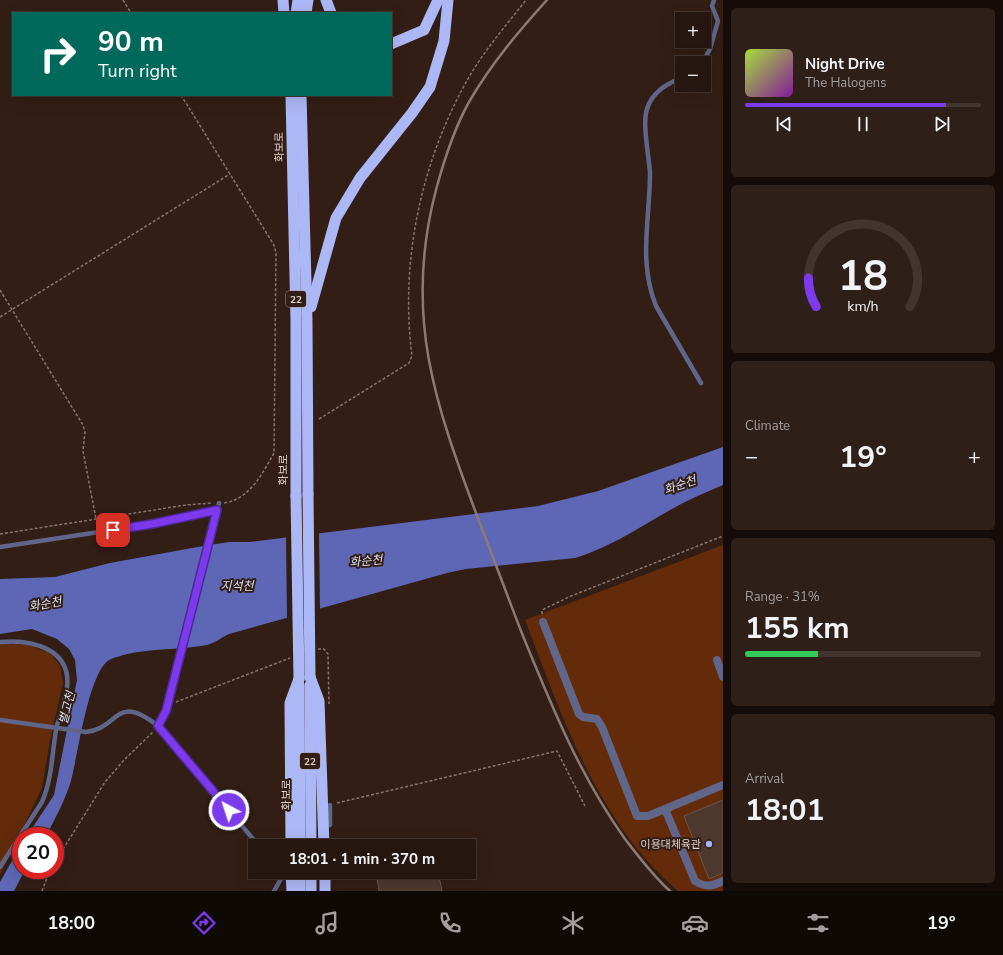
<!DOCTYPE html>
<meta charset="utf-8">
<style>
body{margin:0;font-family:"Nunito Sans","Noto Sans KR",sans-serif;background:#2e1f19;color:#f1f3f6;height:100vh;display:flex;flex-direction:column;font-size:15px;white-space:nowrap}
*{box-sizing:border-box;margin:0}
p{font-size:13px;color:#a49f9f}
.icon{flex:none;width:22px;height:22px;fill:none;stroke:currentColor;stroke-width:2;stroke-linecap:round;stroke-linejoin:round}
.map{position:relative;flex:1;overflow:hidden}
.details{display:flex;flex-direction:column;gap:8px;padding:8px;background:#150c09;width:280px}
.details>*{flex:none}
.top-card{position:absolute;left:12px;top:12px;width:380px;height:84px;border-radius:0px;box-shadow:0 4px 16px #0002,0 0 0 1px #423530;background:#00695c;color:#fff;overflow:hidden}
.controls{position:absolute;left:675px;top:12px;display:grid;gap:8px}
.controls a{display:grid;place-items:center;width:36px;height:36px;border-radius:0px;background:#261610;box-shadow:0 4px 16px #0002,0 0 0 1px #423530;font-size:20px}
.speed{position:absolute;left:12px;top:827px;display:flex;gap:8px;font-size:20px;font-weight:700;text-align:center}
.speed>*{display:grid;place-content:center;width:52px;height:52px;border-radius:50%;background:#261610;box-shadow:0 4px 16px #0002,0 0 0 1px #423530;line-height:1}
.speed .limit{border:6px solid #d22;background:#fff;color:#111}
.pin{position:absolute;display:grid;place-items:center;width:34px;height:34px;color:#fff;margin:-17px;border-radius:8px;box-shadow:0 2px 6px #0006}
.me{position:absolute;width:44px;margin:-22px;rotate:320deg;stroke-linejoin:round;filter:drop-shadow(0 0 3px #0008)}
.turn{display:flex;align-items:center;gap:14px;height:84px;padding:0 20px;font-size:18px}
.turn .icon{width:52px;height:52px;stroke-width:2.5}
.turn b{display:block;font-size:28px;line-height:34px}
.big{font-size:30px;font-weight:700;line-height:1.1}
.details .tile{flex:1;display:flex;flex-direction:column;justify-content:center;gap:6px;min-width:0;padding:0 14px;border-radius:6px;background:#2e1f19}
.details .dial{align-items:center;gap:0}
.dial svg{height:104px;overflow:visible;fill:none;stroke:#423530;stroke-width:7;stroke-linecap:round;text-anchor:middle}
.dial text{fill:#f1f3f6;stroke:none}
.song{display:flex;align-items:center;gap:12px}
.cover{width:48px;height:48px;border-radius:6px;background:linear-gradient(135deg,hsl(80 70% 55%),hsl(290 70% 35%))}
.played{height:4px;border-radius:2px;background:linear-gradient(90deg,#7c3aed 85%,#423530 85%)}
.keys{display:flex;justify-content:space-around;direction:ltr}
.heat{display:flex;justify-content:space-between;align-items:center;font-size:22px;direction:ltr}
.charge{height:6px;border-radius:3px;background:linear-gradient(90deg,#34c759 31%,#423530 0)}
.trip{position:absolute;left:248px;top:839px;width:228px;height:40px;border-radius:0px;background:#261610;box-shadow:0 4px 16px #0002,0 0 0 1px #423530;font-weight:700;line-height:40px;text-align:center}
.tabs{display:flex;height:64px;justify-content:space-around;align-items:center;background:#0f0906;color:#a49f9f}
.tabs .icon{width:28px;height:28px}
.tabs .active{color:#7c3aed}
.tabs b{font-size:18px;color:#f1f3f6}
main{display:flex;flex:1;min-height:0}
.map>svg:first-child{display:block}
</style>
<main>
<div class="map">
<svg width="723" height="891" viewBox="0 0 723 891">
<rect width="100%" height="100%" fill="#321e15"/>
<g fill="#642b0b">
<path d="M723,545V891H678C597,821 562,717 525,620Z"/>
<polygon points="0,643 30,645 51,654 60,666 63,683 50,740 42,788 0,875"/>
</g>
<g fill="#5d67b6">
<path d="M723,447V485C709,491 694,497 681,504C644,524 616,545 575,558L466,569L447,573L229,634C222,637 215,643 207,645C175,651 142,647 111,659C88,669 78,759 70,784C64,802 55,819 46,836H27L54,795L77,680L75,660L69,649L57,639L32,629L0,634V579L55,577L110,563L203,546L229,542H249L538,506L598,491Z"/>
<polygon points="21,845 21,870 25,870 14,891 0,891 0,882"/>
</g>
<polygon fill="#321e15" points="319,532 320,611 287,620 286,536"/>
<g fill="#4e382e" stroke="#6b5348">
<polygon points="723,800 723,873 709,879 684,816"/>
<polygon points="376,872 411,872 412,876 438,872 442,891 379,891"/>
</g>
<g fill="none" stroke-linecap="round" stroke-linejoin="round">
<g stroke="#86756e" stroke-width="1.5" stroke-dasharray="3 2" stroke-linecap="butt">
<polyline points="123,0 131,13"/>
<path d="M181,95L274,245L276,253L274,453C262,474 250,499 224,503"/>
<polyline points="0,290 83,425 85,432 83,451 96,519"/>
<polyline points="0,317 230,174"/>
<path d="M319,419L409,363L412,356C400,264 420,167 464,86C481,54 504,28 526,0"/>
<polyline points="0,534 186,505 212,503"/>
<polyline points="542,614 542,610 571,596 723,536"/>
<polyline points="318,649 324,649 328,654 329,704"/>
<polyline points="176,702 290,658"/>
<polyline points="337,803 557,751 585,806"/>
<polyline points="55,862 105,782 124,760 154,731"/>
<polyline points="42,891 50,870"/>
</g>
<g stroke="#606689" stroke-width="4.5">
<polyline points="702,63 710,49 718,21 712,6 714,0"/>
<path d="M682,77C667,84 652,92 647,109C642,124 649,156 650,173C650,219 638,261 656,306L701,383"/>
<polyline points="0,547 152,524 217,510"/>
<path d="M0,642C30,639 72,648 67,688C65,702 59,715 56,730C52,754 52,779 42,802L0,867"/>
<path d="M0,720L86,732C120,728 115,692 158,726L259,846"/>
<polyline points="158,726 167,711 219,503"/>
<polyline points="324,825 330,825 330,805"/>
<polyline points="274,891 282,877 281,872"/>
</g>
<g stroke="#606689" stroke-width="8">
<path d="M543,622L579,714L583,717L597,719L602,727L637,816H648L665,809L695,881C706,888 712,886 723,881"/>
<polyline points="717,660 723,677"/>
<polyline points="665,809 723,785"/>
</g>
<g stroke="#acb7f5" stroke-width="11">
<polyline points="283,0 284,13"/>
<polyline points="326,0 331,13"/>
<polyline points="296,13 298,0"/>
<polyline points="306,13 308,0"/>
<polyline points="391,44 424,30 438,0"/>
<polyline points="291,95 296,322 296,496"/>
<polyline points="301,95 307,321 308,494"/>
<polyline points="311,307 336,218 360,178 412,113 430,87 444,41 448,0"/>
<polyline points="310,677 319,701 324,846"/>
<polyline points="299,685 300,846"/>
<polyline points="310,685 311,846"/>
<polyline points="291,846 290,703 299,679"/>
<polyline points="291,872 292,891"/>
<polyline points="300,872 300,891"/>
<polyline points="311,872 311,891"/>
<polyline points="325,872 325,891"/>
</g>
<path stroke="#8b7a73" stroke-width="2.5" d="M547,0C518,32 491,64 469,102C454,129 444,160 436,190C403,315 435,404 479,521C494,559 508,598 523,636C552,707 580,776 625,839C639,857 653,876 670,891"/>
<g stroke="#acb7f5" stroke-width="11">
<polyline points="308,494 310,677"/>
<polyline points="296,496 299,679"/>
</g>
</g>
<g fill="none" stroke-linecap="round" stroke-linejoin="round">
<defs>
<polyline id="route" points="113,530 152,524 217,510 166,711 158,726 229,810"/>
</defs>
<use href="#route" stroke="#51269a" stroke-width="10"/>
<use href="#route" stroke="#7c3aed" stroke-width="7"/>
</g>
<circle fill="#a4b1fc" stroke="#321e15" stroke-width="1.5" cx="709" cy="844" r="4"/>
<g text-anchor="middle" stroke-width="4" stroke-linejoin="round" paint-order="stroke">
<g fill="#321e15" stroke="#ab9b94" stroke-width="1">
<rect x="286" y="291" width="20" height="16" rx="3"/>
<rect x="300" y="753" width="20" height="16" rx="3"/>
</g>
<g font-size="10" font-weight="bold" fill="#dfd1cb">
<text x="296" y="303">22</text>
<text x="310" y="765">22</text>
</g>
<g font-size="11" fill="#dfd1cb" stroke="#321e15">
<text transform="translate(279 147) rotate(-91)" y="4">화보로</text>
<text transform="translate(283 470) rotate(-90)" y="4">화보로</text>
<text transform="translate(286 795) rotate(-90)" y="4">화보로</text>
</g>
<g font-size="11" fill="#dfd1cb" stroke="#321e15" text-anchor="end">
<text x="701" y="848">이용대체육관</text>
</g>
<g font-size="12" font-style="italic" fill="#dbe0f6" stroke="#321e15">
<text transform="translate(680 485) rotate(-19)" y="4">화순천</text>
<text transform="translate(366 561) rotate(-5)" y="4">화순천</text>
<text x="237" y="590">지석천</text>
<text transform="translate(45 604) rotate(-10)" y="4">화순천</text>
<text transform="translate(67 708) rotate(-76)" y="4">벌고천</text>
</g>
</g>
</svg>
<div class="controls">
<a>+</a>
<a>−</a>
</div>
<div class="speed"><div class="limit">20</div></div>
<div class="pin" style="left:113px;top:530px;background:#d93025"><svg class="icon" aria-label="arrive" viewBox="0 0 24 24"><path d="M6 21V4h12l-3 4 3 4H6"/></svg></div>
<svg class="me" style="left:229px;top:810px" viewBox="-20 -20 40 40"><circle r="17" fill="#7c3aed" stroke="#fff" stroke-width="3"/><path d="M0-11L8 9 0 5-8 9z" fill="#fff"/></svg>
<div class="trip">18:01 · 1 min · 370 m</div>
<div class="top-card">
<div class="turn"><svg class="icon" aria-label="right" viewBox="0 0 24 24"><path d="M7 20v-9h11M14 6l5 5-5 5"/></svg><div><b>90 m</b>Turn right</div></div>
</div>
</div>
<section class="details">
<div class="tile">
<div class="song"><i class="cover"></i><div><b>Night Drive</b><p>The Halogens</p></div></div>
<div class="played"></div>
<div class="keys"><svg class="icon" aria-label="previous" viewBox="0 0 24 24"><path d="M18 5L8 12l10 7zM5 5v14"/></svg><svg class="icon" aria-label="pause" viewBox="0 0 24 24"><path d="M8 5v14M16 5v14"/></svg><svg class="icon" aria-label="next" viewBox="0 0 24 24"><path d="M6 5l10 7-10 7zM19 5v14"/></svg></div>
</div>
<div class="tile dial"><svg viewBox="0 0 100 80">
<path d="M14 69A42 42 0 1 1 86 69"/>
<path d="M14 69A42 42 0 0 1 8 47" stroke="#7c3aed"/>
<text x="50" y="56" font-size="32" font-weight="700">18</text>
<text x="50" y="72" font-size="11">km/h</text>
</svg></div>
<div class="tile"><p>Climate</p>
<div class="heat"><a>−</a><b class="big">19°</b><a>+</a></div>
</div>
<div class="tile"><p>Range · 31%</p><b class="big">155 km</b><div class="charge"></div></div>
<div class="tile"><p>Arrival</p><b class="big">18:01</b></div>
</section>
</main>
<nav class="tabs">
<b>18:00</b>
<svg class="icon active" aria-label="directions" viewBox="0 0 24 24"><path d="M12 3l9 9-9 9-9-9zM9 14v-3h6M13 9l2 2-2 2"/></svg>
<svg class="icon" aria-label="music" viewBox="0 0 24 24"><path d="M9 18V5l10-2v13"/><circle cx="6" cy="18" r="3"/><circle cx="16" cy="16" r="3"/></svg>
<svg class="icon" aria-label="phone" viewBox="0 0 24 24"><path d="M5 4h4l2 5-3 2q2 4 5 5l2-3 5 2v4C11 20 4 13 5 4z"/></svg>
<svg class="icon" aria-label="climate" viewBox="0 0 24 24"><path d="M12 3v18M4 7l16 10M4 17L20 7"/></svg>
<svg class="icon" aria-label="car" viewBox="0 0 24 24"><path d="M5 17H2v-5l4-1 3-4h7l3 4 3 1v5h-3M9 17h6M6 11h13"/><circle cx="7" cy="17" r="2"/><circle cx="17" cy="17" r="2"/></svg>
<svg class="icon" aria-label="filters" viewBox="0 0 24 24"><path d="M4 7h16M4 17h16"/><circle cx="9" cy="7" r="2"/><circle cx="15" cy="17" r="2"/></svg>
<b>19°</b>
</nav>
